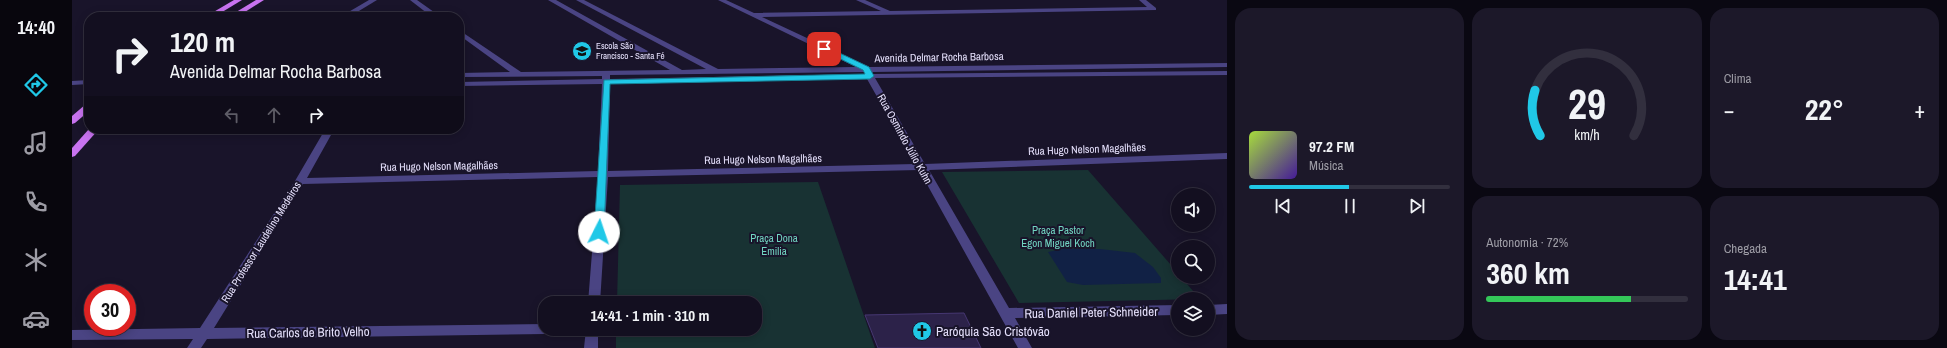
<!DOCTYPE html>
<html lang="pt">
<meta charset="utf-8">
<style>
body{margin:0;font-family:"Archivo Narrow",sans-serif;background:#1c1829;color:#f1f3f6;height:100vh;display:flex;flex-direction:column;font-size:15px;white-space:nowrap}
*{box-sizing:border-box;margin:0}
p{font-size:13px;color:#9d9ca5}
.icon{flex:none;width:22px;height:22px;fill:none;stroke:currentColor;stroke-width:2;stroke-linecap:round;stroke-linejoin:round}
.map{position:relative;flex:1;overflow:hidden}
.panel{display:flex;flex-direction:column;gap:8px;padding:8px;background:#0a0812;width:720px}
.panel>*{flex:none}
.banner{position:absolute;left:12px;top:12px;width:380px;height:122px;border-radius:16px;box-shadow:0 2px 10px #0003,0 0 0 1px #322f3e;background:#130f20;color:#f1f3f6;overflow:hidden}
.controls{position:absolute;left:1099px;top:188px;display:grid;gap:8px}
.controls a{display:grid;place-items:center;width:44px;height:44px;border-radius:50%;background:#130f20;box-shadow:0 2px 10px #0003,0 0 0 1px #322f3e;font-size:20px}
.speed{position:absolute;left:12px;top:284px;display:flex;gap:8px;font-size:20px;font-weight:700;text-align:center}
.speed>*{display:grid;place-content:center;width:52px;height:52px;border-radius:50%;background:#130f20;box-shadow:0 2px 10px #0003,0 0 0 1px #322f3e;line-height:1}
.speed .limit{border:6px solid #d22;background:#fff;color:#111}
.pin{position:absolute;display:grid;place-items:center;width:34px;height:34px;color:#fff;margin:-17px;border-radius:8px;box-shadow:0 2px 6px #0006}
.me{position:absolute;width:44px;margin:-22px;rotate:4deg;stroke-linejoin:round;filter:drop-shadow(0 0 3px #0008)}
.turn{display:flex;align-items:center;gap:14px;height:84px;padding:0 20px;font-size:18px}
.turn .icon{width:52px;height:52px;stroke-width:2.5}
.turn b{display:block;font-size:28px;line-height:34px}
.lanes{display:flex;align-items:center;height:38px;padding:0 20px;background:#0003;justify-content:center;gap:20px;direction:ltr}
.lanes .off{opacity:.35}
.big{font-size:30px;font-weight:700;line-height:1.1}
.panel .card{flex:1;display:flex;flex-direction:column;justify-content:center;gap:6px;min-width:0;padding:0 14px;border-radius:16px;background:#1c1829}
.panel .dial{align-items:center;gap:0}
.dial svg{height:104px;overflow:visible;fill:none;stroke:#322f3e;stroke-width:7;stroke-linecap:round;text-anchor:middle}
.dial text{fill:#f1f3f6;stroke:none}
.song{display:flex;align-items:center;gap:12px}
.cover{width:48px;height:48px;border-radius:6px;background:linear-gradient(135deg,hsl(80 70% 55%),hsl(260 70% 35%))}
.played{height:4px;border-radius:2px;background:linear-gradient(90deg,#20c8e7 50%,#322f3e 50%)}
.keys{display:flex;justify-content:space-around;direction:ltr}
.heat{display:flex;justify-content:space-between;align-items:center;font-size:22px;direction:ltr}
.charge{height:6px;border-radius:3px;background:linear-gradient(90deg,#34c759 72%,#322f3e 0)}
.panel .tiles{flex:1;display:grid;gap:8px;grid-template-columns:repeat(3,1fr)}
.card:first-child{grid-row:span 2}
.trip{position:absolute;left:466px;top:296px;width:224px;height:40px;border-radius:16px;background:#130f20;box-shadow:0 2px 10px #0003,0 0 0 1px #322f3e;font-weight:700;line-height:40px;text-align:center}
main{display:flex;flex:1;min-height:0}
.menu{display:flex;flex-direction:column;width:72px;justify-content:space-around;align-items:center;background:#08060d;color:#9d9ca5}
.menu .icon{width:28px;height:28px}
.menu .current{color:#20c8e7}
.menu b{font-size:18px;color:#f1f3f6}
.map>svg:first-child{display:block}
</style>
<main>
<nav class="menu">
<b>14:40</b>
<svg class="icon current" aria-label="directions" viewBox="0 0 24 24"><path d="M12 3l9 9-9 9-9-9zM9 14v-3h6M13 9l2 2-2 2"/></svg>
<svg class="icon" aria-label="music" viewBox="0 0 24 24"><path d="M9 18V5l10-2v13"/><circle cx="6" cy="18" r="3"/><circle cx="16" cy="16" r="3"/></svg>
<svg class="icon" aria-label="phone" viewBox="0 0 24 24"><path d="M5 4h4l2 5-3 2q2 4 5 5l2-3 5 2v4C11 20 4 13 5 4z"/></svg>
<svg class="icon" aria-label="climate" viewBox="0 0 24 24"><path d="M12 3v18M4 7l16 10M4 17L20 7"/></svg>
<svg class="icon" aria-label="car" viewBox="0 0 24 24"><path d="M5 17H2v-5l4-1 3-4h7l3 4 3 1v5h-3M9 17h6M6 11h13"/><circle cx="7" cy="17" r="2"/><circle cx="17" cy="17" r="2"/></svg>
</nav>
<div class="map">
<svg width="1155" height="348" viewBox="0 0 1155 348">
<rect width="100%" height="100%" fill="#19142a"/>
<g fill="#183233">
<polygon points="1016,170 1106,273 1106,277 1109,277 1128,299 947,303 870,172"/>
<polygon points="746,182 803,348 544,348 544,329 683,329 683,303 545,303 548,185"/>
</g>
<polygon fill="#112145" points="991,249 1028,249 1063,253 1081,267 1089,278 1089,283 1011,285 995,282 976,252"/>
<polygon fill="#2c2249" stroke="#463772" points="892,313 909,348 806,348 793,315"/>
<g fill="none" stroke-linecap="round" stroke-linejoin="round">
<g fill="#4a4483" fill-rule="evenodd">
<polygon points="297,0 305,0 277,17 268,17"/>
<polygon points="338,0 345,0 369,17 360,17"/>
<path d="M476,0H484L610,70L634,69L504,0H512L646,69L784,67L646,0H654L682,13L809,11L784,0H793L818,11L1075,7L1067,0H1074L1084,8V10L690,17L797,67L1155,63V67L800,72L801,74L1155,71V75L803,78L853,164L1155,153V159L857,170L937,308L1106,305V315L943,318L960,348H946L847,170L536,177L528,303H516L526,177L231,184L142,328L473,324V329H479L478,333L473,334L135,339L129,348H115L121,339L0,340V330L128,328L223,181L251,133H257L259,135L235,178L526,171L530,84L387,86V82L530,79V76L387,77V73L438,72L387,35V30L449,72L598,70ZM792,72L793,74L538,79V75ZM795,79L843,164L536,171L538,84Z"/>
<polygon points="17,80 17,84 0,85 0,81"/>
<polygon points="1155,304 1155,314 1136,315 1136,305"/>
<polygon points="514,329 526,329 526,348 512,348"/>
</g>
<g fill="#c873f0" fill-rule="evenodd">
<polygon points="162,0 170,0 142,17 133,17"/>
<polygon points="184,0 192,0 165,17 156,17"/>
<polygon points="17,103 17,111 3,123 0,124 0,116 14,104"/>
<polygon points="17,129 27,129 3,156 0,157 0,148"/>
</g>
</g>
<polygon fill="#20c8e7" stroke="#158296" points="750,47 755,47 797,67 802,76 798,79 538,84 532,232 531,234 524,234 522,232 532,80 793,74 791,70 750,50"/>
<defs>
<symbol id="school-disc" viewBox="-11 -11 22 22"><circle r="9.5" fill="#20c8e7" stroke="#19142a"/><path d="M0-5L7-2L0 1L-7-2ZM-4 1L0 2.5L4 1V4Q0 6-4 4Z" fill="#111"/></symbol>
<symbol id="church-disc" viewBox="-11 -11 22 22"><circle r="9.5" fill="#20c8e7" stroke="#19142a"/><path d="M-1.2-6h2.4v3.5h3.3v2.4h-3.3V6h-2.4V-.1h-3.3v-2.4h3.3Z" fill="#111"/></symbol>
</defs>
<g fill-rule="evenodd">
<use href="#school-disc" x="499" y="40" width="22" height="22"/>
<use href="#church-disc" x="839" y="320" width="22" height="22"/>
</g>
<g text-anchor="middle" stroke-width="4" stroke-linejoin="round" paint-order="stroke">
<g font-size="9" fill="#e5e0fc" stroke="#19142a" text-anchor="start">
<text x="524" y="49">Escola São<tspan x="524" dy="10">Francisco - Santa Fé</tspan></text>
</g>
<g font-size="11" fill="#e5e0fc" stroke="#19142a">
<text transform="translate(867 57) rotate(-1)" y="4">Avenida Delmar Rocha Barbosa</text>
<text transform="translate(833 139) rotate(61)" y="4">Rua Osmindo Júlio Kuhn</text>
<text transform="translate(1015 149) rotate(-2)" y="4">Rua Hugo Nelson Magalhães</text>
<text transform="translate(691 159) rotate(-1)" y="4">Rua Hugo Nelson Magalhães</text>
<text transform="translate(367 166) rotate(-1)" y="4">Rua Hugo Nelson Magalhães</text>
<text transform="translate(189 242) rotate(-58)" y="4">Rua Professor Laudelino Medeiros</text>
</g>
<g font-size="11" fill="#72d5c2" stroke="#19142a">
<text x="986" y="234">Praça Pastor<tspan x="986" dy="13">Egon Miguel Koch</tspan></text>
<text x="702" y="242">Praça Dona<tspan x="702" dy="13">Emilia</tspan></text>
</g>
<g font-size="13" fill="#e5e0fc" stroke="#19142a">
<text transform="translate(1019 312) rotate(-1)" y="5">Rua Daniel Peter Schneider</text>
<text transform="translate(236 332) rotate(-1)" y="5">Rua Carlos de Brito Velho</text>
</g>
<g font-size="13" fill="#e5e0fc" stroke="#19142a" text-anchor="start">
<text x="864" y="336">Paróquia São Cristóvão</text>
</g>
</g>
</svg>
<div class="controls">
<a><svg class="icon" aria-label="sound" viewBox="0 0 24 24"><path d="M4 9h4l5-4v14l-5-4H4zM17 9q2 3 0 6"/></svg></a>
<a><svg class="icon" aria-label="search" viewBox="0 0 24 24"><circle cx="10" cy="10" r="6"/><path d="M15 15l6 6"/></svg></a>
<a><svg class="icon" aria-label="layers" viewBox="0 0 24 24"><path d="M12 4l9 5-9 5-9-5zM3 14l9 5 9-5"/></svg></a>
</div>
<div class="speed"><div class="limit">30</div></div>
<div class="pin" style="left:752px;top:49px;background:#d93025"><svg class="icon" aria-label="arrive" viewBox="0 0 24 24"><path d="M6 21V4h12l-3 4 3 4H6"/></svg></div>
<svg class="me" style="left:527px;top:232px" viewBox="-20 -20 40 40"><circle r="19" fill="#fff"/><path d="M0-13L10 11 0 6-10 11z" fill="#20c8e7"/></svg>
<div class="trip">14:41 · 1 min · 310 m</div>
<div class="banner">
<div class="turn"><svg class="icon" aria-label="right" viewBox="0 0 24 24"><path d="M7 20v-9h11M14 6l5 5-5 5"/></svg><div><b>120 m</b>Avenida Delmar Rocha Barbosa</div></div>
<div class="lanes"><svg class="icon off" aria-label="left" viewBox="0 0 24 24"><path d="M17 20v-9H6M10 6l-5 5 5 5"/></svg><svg class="icon off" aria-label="ahead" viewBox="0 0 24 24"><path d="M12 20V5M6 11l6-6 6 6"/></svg><svg class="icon" aria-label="right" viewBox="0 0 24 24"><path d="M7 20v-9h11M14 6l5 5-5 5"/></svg></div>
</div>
</div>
<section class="panel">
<div class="tiles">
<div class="card">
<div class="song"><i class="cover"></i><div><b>97.2 FM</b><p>Música</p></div></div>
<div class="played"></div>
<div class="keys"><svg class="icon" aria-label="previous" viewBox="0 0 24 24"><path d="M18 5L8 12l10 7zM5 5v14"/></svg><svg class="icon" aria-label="pause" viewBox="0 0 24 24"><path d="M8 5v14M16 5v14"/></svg><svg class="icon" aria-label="next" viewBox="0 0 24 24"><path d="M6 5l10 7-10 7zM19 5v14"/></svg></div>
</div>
<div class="card dial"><svg viewBox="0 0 100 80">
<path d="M14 69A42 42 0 1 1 86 69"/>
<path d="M14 69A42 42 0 0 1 10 34" stroke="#20c8e7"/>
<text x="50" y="56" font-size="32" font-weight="700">29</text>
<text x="50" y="72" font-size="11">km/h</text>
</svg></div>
<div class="card"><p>Clima</p>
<div class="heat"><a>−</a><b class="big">22°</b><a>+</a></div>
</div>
<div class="card"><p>Autonomia · 72%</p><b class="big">360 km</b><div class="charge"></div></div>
<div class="card"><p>Chegada</p><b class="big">14:41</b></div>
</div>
</section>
</main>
